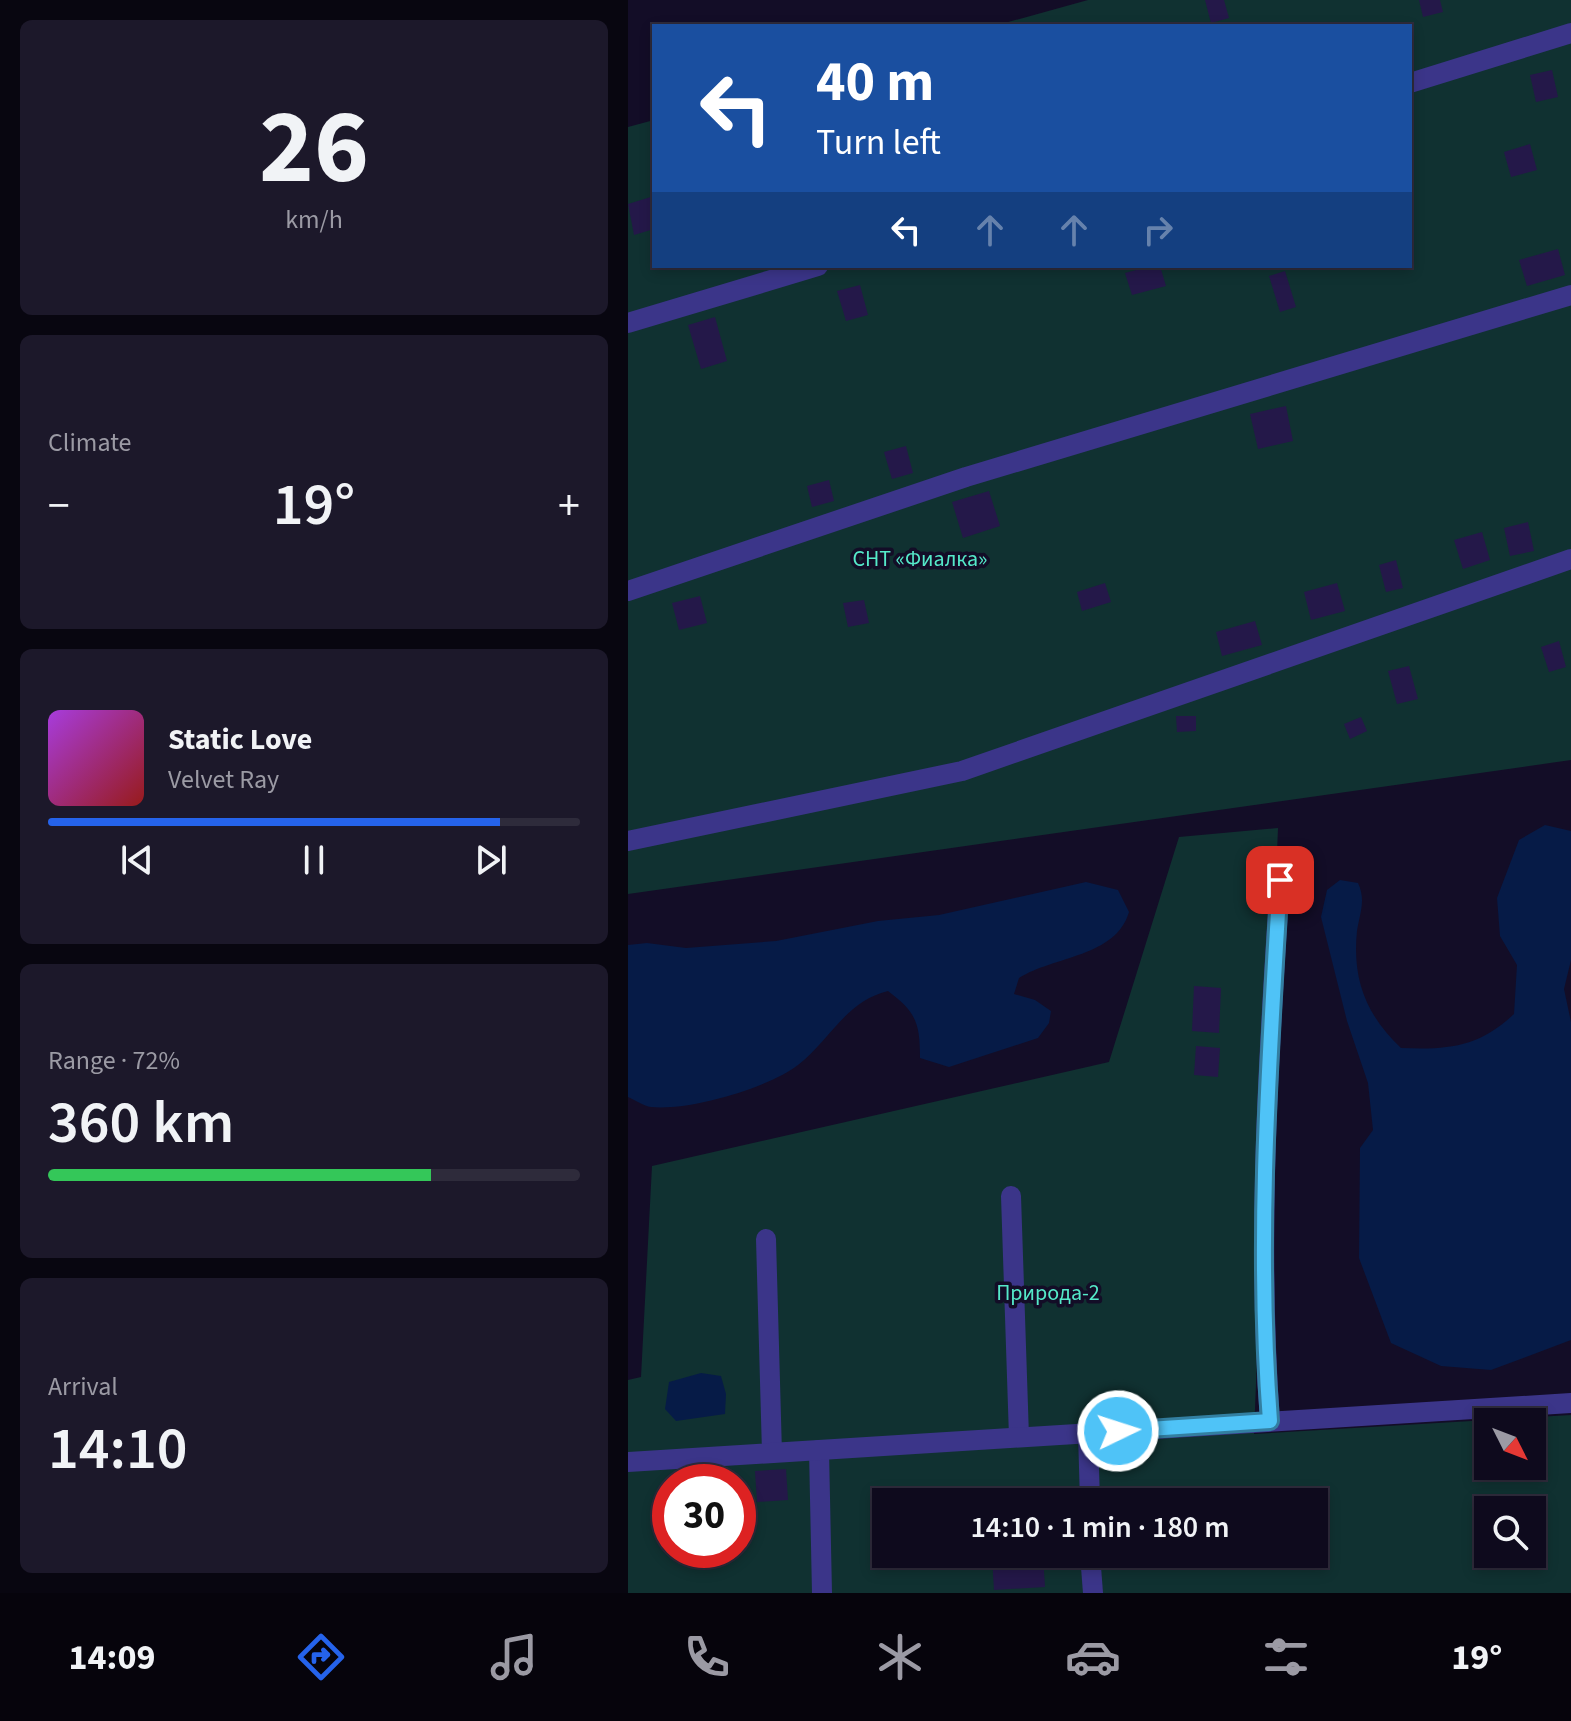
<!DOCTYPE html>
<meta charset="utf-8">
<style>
body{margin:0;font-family:"Source Sans 3",sans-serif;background:#1c182a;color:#f1f3f6;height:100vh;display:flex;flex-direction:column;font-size:30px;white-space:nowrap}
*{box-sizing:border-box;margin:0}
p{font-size:26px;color:#9b9aa4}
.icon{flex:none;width:44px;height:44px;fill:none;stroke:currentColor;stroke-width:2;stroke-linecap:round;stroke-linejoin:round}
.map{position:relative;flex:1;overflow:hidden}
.drawer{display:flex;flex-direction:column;gap:20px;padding:20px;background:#080610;width:628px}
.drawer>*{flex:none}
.hud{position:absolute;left:24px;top:24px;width:760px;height:244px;border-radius:0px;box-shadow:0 4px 12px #0003,0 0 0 2px #2e2b3b;background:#1a4fa0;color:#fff;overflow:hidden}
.needle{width:52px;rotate:132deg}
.fabs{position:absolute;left:846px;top:1408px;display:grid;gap:16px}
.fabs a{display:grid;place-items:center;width:72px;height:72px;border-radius:0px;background:#0e0a1d;box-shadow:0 4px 12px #0003,0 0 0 2px #2e2b3b;font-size:40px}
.speed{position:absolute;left:24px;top:1464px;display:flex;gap:16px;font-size:40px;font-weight:700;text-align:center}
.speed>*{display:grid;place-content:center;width:104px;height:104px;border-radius:50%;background:#0e0a1d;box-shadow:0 4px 12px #0003,0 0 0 2px #2e2b3b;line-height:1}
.speed .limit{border:12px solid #d22;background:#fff;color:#111}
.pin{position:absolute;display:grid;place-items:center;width:68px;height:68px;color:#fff;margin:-34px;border-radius:16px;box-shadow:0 4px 12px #0006}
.me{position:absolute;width:88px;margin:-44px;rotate:86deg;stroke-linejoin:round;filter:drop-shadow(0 0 6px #0008)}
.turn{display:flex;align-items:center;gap:28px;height:168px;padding:0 32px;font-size:36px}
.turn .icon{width:104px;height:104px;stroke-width:2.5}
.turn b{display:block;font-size:56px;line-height:68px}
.lanes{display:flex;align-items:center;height:76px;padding:0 32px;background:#0003;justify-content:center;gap:40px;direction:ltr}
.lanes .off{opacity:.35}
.big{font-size:60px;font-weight:600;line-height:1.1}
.drawer .tile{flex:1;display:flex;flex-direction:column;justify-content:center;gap:12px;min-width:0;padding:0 28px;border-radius:12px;background:#1c182a}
.drawer .dial{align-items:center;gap:0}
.dial b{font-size:104px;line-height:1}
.song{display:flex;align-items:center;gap:24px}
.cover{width:96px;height:96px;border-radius:12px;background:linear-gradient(135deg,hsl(280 70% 55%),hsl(0 70% 35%))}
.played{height:8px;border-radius:4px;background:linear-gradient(90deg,#2563eb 85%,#2e2b3b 85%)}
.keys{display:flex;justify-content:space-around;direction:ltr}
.heat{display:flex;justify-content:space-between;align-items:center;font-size:44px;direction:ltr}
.charge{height:12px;border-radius:6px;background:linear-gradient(90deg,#34c759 72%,#2e2b3b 0)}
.trip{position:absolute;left:244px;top:1488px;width:456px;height:80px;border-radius:0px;background:#0e0a1d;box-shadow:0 4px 12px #0003,0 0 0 2px #2e2b3b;font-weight:600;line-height:80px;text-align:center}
.menu{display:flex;height:128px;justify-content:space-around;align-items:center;background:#06040c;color:#9b9aa4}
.menu .icon{width:56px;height:56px}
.menu .current{color:#2563eb}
.menu b{font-size:36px;color:#f1f3f6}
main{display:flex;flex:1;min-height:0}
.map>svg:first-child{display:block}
</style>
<main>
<section class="drawer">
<div class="tile dial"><b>26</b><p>km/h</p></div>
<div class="tile"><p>Climate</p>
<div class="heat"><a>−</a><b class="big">19°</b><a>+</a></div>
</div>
<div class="tile">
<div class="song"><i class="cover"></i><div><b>Static Love</b><p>Velvet Ray</p></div></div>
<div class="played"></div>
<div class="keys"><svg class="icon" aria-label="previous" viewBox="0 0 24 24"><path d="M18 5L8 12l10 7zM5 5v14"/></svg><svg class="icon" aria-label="pause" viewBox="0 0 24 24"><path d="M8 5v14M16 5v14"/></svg><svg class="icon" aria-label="next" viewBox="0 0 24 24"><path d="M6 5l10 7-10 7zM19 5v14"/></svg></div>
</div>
<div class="tile"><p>Range · 72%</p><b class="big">360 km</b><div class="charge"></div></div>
<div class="tile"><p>Arrival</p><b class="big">14:10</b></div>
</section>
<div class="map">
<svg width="943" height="1593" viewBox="0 0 943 1593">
<rect width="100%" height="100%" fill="#130d27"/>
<g fill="#103131" fill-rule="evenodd">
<polygon points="460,0 943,0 943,760 0,894 0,127 26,120 26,266 782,266 782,26 366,26"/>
<path d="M650,828L626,1434L943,1415V1593H0V1380L13,1377L24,1166L481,1062L551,837ZM860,1422H904V1466H860ZM42,1482H110V1550H42ZM258,1502H686V1554H258ZM860,1510H904V1554H860Z"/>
</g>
<g fill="#061b47">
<path d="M917,825L943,831V960L936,989L943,1022V1340L863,1370L813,1366L763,1343L731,1258L732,1148L745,1130L740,1083L719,1021L693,917L699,890L712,880L730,883C738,900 732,913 729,931C724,979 738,1015 773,1048C821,1050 851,1047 886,1014L889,965L872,936L869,898L891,840Z"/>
<path d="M458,882L490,890L501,912C488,957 426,956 391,978L386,994L407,1000L423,1011L421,1023L410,1038L321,1067L292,1058C292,1023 288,1012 260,991C218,1001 202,1040 170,1065C140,1088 62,1111 23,1107C16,1106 7,1100 0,1097V945L19,943L58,948L148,941L250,921L311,915Z"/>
<polygon points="73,1373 93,1376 98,1394 97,1414 48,1421 37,1409 41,1382"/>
</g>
<g fill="#241849">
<polygon points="577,0 596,0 601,18 583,23"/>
<polygon points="791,0 812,0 815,12 795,17"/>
<polygon points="924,70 930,97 908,102 902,75"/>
<polygon points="902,144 909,170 883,177 876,152"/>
<polygon points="26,196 26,229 6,235 0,204"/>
<polygon points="930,249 937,275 899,286 891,260"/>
<polygon points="523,266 532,266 538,286 504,295 497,273"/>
<polygon points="657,271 668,307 652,312 641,276"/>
<polygon points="232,285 240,315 218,321 209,291"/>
<polygon points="87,317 99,361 73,369 60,325"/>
<polygon points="658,406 665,441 630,449 622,414"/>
<polygon points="278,446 285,473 264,479 256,452"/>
<polygon points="201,480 206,501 184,507 179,486"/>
<polygon points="361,491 372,526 335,538 324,502"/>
<polygon points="900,522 906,551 882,556 876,528"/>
<polygon points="854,532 862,560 835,569 826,540"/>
<polygon points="768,560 775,588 758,592 751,565"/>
<polygon points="477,583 483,602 454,611 449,592"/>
<polygon points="709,583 717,611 683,620 676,592"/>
<polygon points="72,596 79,623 51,630 44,603"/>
<polygon points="236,600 241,623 220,627 215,603"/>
<polygon points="627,621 634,645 594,656 588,632"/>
<polygon points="931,641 938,667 921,672 913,647"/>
<polygon points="781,666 790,699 769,704 760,671"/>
<polygon points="548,716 568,716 568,731 549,732"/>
<polygon points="733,717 739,731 722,739 716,724"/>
<polygon points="566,986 593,988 591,1033 564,1031"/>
<polygon points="568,1046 592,1048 590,1077 566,1075"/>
<polygon points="158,1469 160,1500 129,1502 127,1471"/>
<polygon points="415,1554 417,1587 366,1590 364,1557"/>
</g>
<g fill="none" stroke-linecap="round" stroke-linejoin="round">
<g stroke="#3b3589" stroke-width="20">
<polyline points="782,83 943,33"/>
<polyline points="0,323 190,266"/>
<polyline points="0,591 338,477 943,295"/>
<polyline points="0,841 334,771 943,559"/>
<polyline points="383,1196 391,1437"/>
<polyline points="138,1239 144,1453"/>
<path d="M642,1421C629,1240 640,1061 652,880"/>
<polyline points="460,1433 462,1502"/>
<polyline points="191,1450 194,1593"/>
<polyline points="0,1462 943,1403"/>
<polyline points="462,1554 465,1593"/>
</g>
</g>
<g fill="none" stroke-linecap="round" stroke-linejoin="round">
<defs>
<path id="route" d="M490,1431L642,1421C628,1240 641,1061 652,880"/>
</defs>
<use href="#route" stroke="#337fa1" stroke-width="20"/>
<use href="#route" stroke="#4fc3f7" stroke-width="14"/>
</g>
<g text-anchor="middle" stroke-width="7" stroke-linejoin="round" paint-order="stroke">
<g font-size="22" fill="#55e9c9" stroke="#130d27">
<text x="292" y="566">СНТ «Фиалка»</text>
<text x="420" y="1300">Природа-2</text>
</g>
</g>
</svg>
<div class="fabs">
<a><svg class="needle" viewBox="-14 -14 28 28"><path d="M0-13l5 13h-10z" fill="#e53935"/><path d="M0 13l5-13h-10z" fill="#9b9aa4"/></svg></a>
<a><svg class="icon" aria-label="search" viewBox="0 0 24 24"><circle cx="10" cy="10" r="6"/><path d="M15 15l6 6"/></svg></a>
</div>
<div class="speed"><div class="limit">30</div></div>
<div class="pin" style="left:652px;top:880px;background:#d93025"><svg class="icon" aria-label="arrive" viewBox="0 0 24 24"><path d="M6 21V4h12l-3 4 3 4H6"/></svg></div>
<svg class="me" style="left:490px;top:1431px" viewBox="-20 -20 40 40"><circle r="17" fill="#4fc3f7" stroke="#fff" stroke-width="3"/><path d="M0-11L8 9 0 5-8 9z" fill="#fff"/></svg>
<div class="trip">14:10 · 1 min · 180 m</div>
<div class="hud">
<div class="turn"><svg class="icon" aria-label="left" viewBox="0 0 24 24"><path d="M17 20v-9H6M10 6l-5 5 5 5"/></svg><div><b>40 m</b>Turn left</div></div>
<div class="lanes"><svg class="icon" aria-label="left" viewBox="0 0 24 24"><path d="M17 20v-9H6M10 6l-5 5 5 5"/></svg><svg class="icon off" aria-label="ahead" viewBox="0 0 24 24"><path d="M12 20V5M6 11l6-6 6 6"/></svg><svg class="icon off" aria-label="ahead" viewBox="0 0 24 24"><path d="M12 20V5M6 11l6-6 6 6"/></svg><svg class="icon off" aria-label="right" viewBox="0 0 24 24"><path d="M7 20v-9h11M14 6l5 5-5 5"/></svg></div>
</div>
</div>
</main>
<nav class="menu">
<b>14:09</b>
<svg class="icon current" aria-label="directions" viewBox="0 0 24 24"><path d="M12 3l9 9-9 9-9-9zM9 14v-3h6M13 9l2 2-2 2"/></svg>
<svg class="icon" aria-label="music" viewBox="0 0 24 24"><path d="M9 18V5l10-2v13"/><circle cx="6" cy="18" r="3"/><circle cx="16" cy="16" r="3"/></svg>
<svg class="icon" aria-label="phone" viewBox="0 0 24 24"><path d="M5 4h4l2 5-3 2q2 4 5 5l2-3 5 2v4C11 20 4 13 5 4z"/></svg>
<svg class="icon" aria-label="climate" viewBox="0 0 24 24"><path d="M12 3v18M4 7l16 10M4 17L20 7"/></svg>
<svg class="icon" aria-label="car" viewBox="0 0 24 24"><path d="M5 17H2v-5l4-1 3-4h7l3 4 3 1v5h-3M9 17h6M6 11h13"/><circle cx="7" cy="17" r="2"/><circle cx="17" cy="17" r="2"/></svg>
<svg class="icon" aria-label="filters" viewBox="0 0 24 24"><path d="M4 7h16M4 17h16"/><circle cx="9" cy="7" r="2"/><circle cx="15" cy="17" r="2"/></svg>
<b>19°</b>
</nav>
